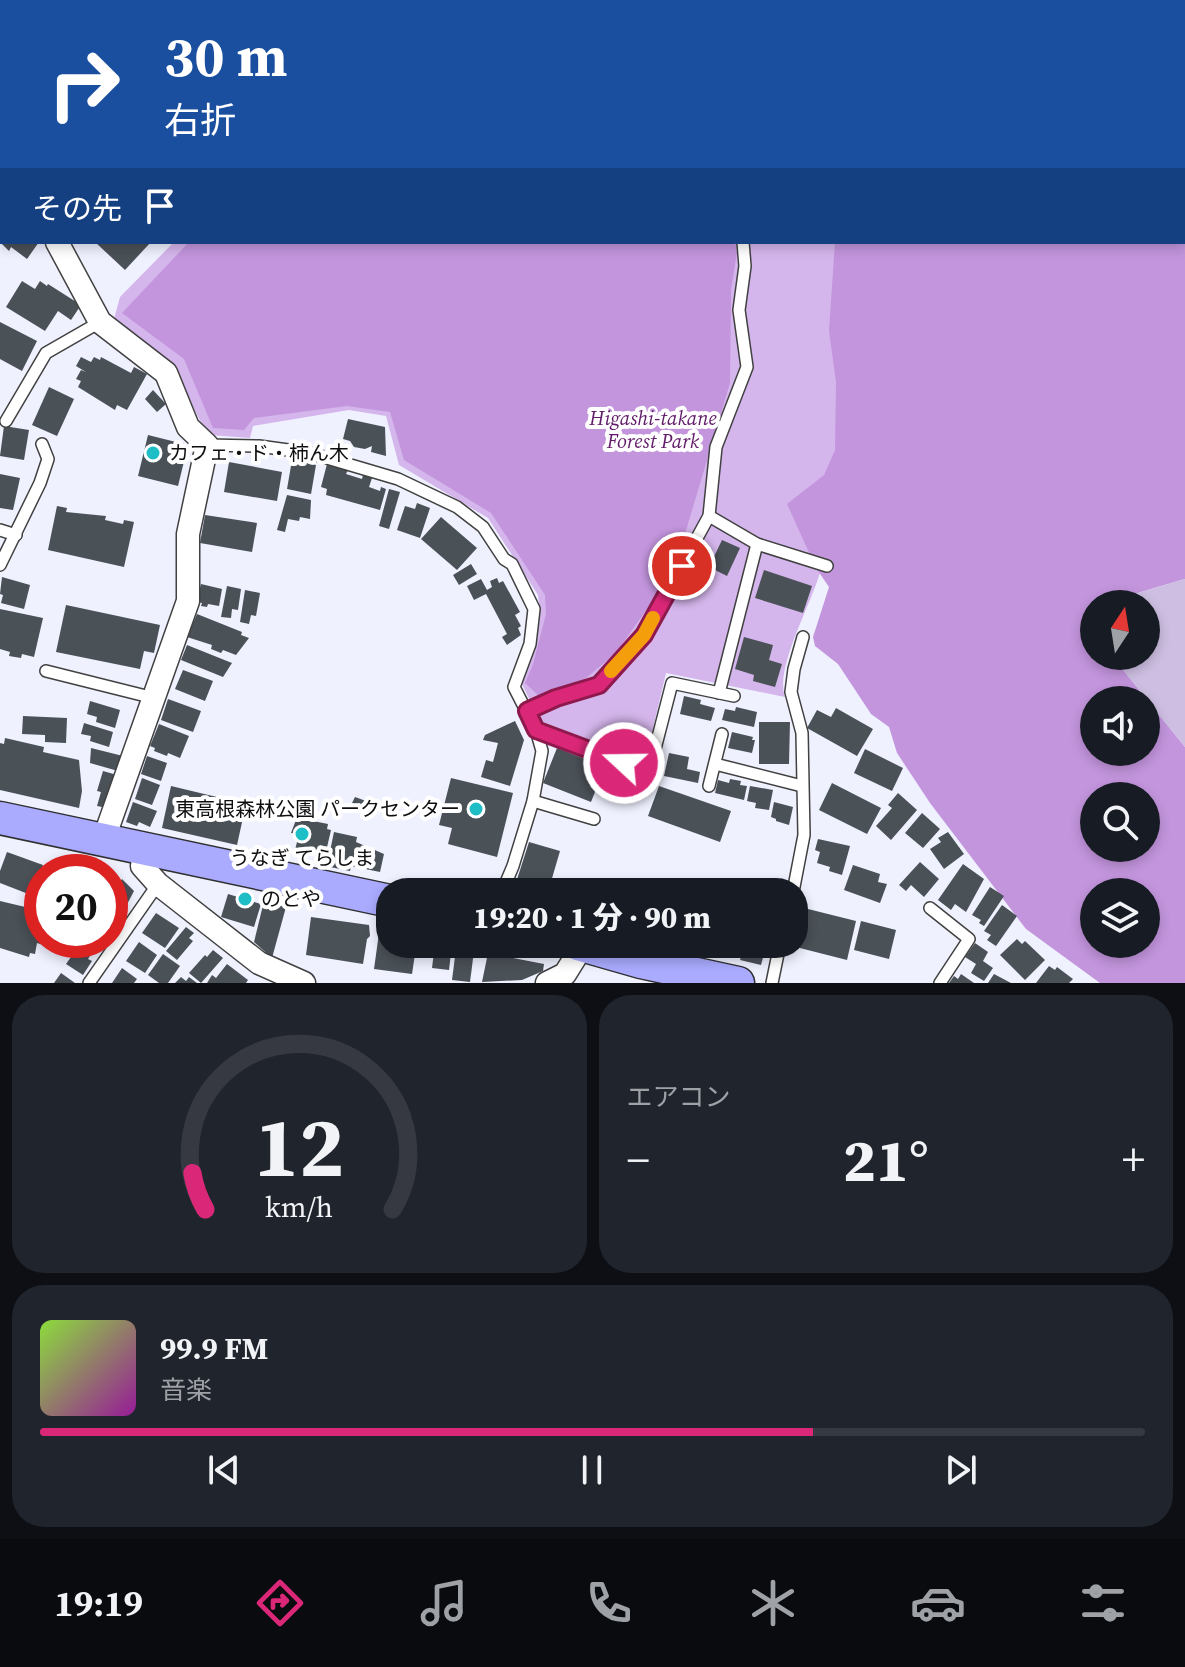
<!DOCTYPE html>
<html lang="ja">
<meta charset="utf-8">
<style>
body{margin:0;font-family:"Source Serif 4","Noto Sans JP",serif;background:#20242c;color:#f1f3f6;height:100vh;display:flex;flex-direction:column;font-size:30px;white-space:nowrap}
*{box-sizing:border-box;margin:0}
p{font-size:26px;color:#9ea1a6}
.icon{flex:none;width:44px;height:44px;fill:none;stroke:currentColor;stroke-width:2;stroke-linecap:round;stroke-linejoin:round}
.map{position:relative;height:983px;overflow:hidden}
.sheet{display:flex;flex-direction:column;gap:12px;padding:12px;background:#0d0f14;flex:1}
.sheet>*{flex:none}
.guide{position:absolute;left:0px;top:0px;width:1186px;height:244px;box-shadow:0 4px 12px #0003;background:#1a4fa0;color:#fff;overflow:hidden}
.needle{width:52px;rotate:12deg}
.tools{position:absolute;left:1080px;top:590px;display:grid;gap:16px}
.tools a{display:grid;place-items:center;width:80px;height:80px;border-radius:50%;background:#171b24;box-shadow:0 4px 12px #0003;font-size:40px}
.speed{position:absolute;left:24px;top:854px;display:flex;gap:16px;font-size:40px;font-weight:700;text-align:center}
.speed>*{display:grid;place-content:center;width:104px;height:104px;border-radius:50%;background:#171b24;box-shadow:0 4px 12px #0003;line-height:1}
.speed .limit{border:12px solid #d22;background:#fff;color:#111}
.pin{position:absolute;display:grid;place-items:center;width:68px;height:68px;color:#fff;margin:-34px;border:4px solid #fff;border-radius:50%;box-shadow:0 2px 8px #0007}
.me{position:absolute;width:88px;margin:-44px;rotate:291deg;stroke-linejoin:round;filter:drop-shadow(0 0 6px #0008)}
.turn{display:flex;align-items:center;gap:28px;height:168px;padding:0 32px;font-size:36px}
.turn .icon{width:104px;height:104px;stroke-width:2.5}
.turn b{display:block;font-size:56px;line-height:68px}
.then{display:flex;align-items:center;height:76px;padding:0 32px;background:#0003;gap:16px;font-size:30px}
.big{font-size:60px;font-weight:800;line-height:1.1}
.sheet .card{flex:1;display:flex;flex-direction:column;justify-content:center;gap:12px;min-width:0;padding:0 28px;border-radius:32px;background:#20242c}
.sheet .dial{align-items:center;gap:0}
.dial svg{height:208px;overflow:visible;fill:none;stroke:#363941;stroke-width:7;stroke-linecap:round;text-anchor:middle}
.dial text{fill:#f1f3f6;stroke:none}
.song{display:flex;align-items:center;gap:24px}
.cover{width:96px;height:96px;border-radius:12px;background:linear-gradient(135deg,hsl(90 70% 55%),hsl(300 70% 35%))}
.played{height:8px;border-radius:4px;background:linear-gradient(90deg,#db2777 70%,#363941 70%)}
.keys{display:flex;justify-content:space-around;direction:ltr}
.heat{display:flex;justify-content:space-between;align-items:center;font-size:44px;direction:ltr}
.sheet .tiles{flex:1;display:grid;gap:12px;grid-template-columns:1fr 1fr}
.card:last-child{grid-column:span 2}
.trip{position:absolute;left:376px;top:878px;width:432px;height:80px;border-radius:32px;background:#171b24;box-shadow:0 4px 12px #0003;font-weight:800;line-height:80px;text-align:center}
.tab-bar{display:flex;height:128px;justify-content:space-around;align-items:center;background:#090b0e;color:#9ea1a6}
.tab-bar .icon{width:56px;height:56px}
.tab-bar .current{color:#db2777}
.tab-bar b{font-size:36px;color:#f1f3f6}
.map>svg:first-child{display:block}
</style>
<div class="map">
<svg width="1185" height="983" viewBox="0 0 1185 983">
<rect width="100%" height="100%" fill="#eff1ff"/>
<g fill="#d5b6ec">
<polygon points="27,0 829,0 830,2 32,2"/>
<path d="M174,242H843L853,339L822,565C815,599 774,666 785,697L666,673L647,754L642,760L540,721L522,684L534,649L540,614L538,595L488,518L399,465L386,416L349,410L253,426L250,438L210,435L205,430L172,367L114,319L120,297Z"/>
</g>
<g fill="#c395dd" fill-rule="evenodd">
<polygon points="57,0 656,0 658,2 63,2"/>
<path d="M822,0H1185V579L1114,600L1112,604H1094V656H1112L1185,747V983H1100L1026,929L930,803L897,753L889,727L871,714L838,664L815,646L813,637L829,587L816,568L787,504L824,475L835,450L836,382L829,331L835,242H1184V2ZM1094,700H1146V752H1094ZM1094,796H1146V848H1094ZM1094,892H1146V944H1094Z"/>
<polygon points="189,242 735,242 737,253 731,290 730,383 682,544 654,599 616,653 586,678 540,697 525,683 533,664 546,614 545,595 491,513 404,460 390,412 347,406 254,418 244,430 213,428 184,359 122,313"/>
</g>
<polygon fill="#cebfe2" points="1185,579 1185,747 1112,656 1146,656 1146,604 1112,604 1114,600"/>
<g fill="#4a5157">
<polygon points="0,242 39,242 27,259 11,247 9,251"/>
<polygon points="95,242 151,242 125,270"/>
<polygon points="22,281 35,289 40,281 47,286 48,284 81,305 71,320 58,311 45,331 6,307"/>
<polygon points="0,322 37,341 22,371 0,359"/>
<polygon points="81,357 91,362 94,357 100,360 101,357 131,373 134,367 147,374 127,410 117,405 115,410 78,387 81,381 76,379 81,370 86,372 76,366"/>
<polygon points="49,387 74,399 57,436 32,425"/>
<polygon points="153,390 166,404 157,412 145,399"/>
<polygon points="348,419 385,427 386,456 371,452 372,446 365,449 354,447 350,441 343,439"/>
<polygon points="4,426 29,430 24,460 0,456"/>
<polygon points="148,435 188,445 178,486 138,476"/>
<polygon points="292,460 316,465 311,494 287,489"/>
<polygon points="229,462 282,472 277,501 224,492"/>
<polygon points="327,464 348,470 346,474 362,479 363,475 372,478 369,487 380,491 381,487 386,489 380,510 326,495 327,489 321,487"/>
<polygon points="0,474 20,478 13,510 0,508"/>
<polygon points="389,489 400,492 389,529 379,526"/>
<polygon points="287,495 311,500 310,519 300,517 299,521 288,519 285,532 277,530"/>
<polygon points="417,503 430,508 420,538 397,530 405,506 415,509"/>
<polygon points="57,506 67,508 66,512 106,516 105,520 123,524 124,520 134,522 124,567 48,550"/>
<polygon points="205,515 257,523 252,552 200,543"/>
<polygon points="441,517 477,548 457,570 421,539"/>
<polygon points="722,540 740,548 727,576 709,567"/>
<polygon points="471,564 477,574 459,585 453,575"/>
<polygon points="764,570 812,586 803,613 755,598"/>
<polygon points="2,577 30,585 24,609 1,603 3,595 0,594"/>
<polygon points="497,578 499,583 503,581 520,612 515,615 521,626 518,628 521,635 507,645 502,637 507,634 486,594 474,600 467,586 481,579 487,590 492,587 490,581"/>
<polygon points="201,584 222,589 219,606 208,604 207,607 201,606 202,603 197,602"/>
<polygon points="227,586 241,589 238,610 232,609 231,618 221,617"/>
<polygon points="245,590 260,593 256,616 251,615 249,624 240,622"/>
<polygon points="66,605 160,625 154,653 144,651 140,669 56,652"/>
<polygon points="0,609 43,618 34,657 22,654 21,658 9,656 10,652 0,649"/>
<polygon points="197,614 242,632 241,635 249,638 236,655 223,650 221,653 211,649 212,645 187,637"/>
<polygon points="744,637 773,645 769,660 782,664 775,687 753,681 754,675 735,669"/>
<polygon points="187,645 232,663 223,677 181,660"/>
<polygon points="183,670 213,681 205,701 175,689"/>
<polygon points="684,696 701,700 700,704 715,708 711,721 680,714"/>
<polygon points="168,699 201,711 193,732 161,720"/>
<polygon points="90,701 120,710 115,728 96,722 97,717 87,714"/>
<polygon points="736,707 757,712 754,727 722,720 725,709 735,711"/>
<polygon points="836,708 873,729 857,756 807,728 817,710 831,717"/>
<polygon points="23,716 67,718 66,743 45,742 45,735 22,734"/>
<polygon points="515,721 524,740 510,786 481,777 486,760 493,762 498,743 483,740 485,735"/>
<polygon points="759,722 790,722 789,764 759,764"/>
<polygon points="84,723 113,732 109,747 90,741 91,736 81,734"/>
<polygon points="159,724 189,736 180,758 168,753 167,756 154,751 155,748 150,746"/>
<polygon points="732,732 753,737 752,740 755,740 752,753 728,748"/>
<polygon points="5,738 44,747 43,752 79,760 82,791 79,808 0,790 0,743 4,744"/>
<polygon points="91,748 123,756 118,771 90,763"/>
<polygon points="557,748 605,767 591,802 543,783"/>
<polygon points="865,749 903,768 892,791 854,773"/>
<polygon points="669,753 689,757 687,769 700,772 698,783 664,776"/>
<polygon points="147,756 167,763 161,781 141,774"/>
<polygon points="103,771 117,775 107,808 97,806 101,792 97,791"/>
<polygon points="142,778 160,785 152,805 135,799"/>
<polygon points="451,778 513,793 497,857 448,844 452,828 439,825"/>
<polygon points="730,779 741,781 740,785 747,786 744,800 715,793 718,780 729,783"/>
<polygon points="832,783 881,808 867,834 819,810"/>
<polygon points="171,786 246,804 237,845 162,828"/>
<polygon points="659,786 731,811 720,842 648,816"/>
<polygon points="750,786 773,790 769,810 755,808 756,803 747,801"/>
<polygon points="898,793 917,810 891,840 876,826 892,808 888,805"/>
<polygon points="355,797 366,801 364,808 352,803"/>
<polygon points="133,802 157,811 150,827 139,822 137,826 126,822"/>
<polygon points="774,802 793,807 789,825 776,821 776,819 771,817"/>
<polygon points="299,812 309,814 308,820 328,824 327,829 331,830 325,856 295,850 299,834 291,833"/>
<polygon points="922,813 940,829 923,848 905,833"/>
<polygon points="334,832 357,837 356,842 384,854 380,872 351,866 350,871 330,867 332,856 329,856"/>
<polygon points="948,832 964,854 944,869 930,849 941,842 938,838"/>
<polygon points="818,839 850,846 842,875 829,871 830,867 817,863 820,852 815,850"/>
<polygon points="529,842 560,851 548,892 513,892"/>
<polygon points="7,852 43,865 31,895 0,883 0,871"/>
<polygon points="920,862 939,879 924,897 911,885 906,891 899,885"/>
<polygon points="963,864 984,879 966,912 955,904 951,910 938,900"/>
<polygon points="853,865 880,874 878,882 887,884 880,903 844,890"/>
<polygon points="122,879 134,891 123,912 110,902 110,897"/>
<polygon points="624,879 634,882 633,885 638,887 637,892 613,892 618,881 623,883"/>
<polygon points="710,879 742,887 741,892 707,892"/>
<polygon points="753,886 776,891 776,892 752,892"/>
<polygon points="990,887 1004,896 984,926 979,923 981,920 972,915"/>
<polygon points="228,894 261,904 254,927 221,917"/>
<polygon points="0,901 42,911 43,945 37,943 35,954 30,953 29,957 0,948"/>
<polygon points="264,901 286,907 272,958 254,942"/>
<polygon points="1002,905 1017,916 996,946 987,940 991,935 984,931"/>
<polygon points="800,907 856,921 847,960 788,945 794,944 794,930"/>
<polygon points="156,913 179,928 165,948 142,933"/>
<polygon points="311,917 369,925 370,936 367,939 363,964 306,955"/>
<polygon points="861,921 896,930 889,959 854,950"/>
<polygon points="186,927 194,933 189,938 193,941 177,960 166,951"/>
<polygon points="379,933 390,934 390,944 426,944 424,955 415,954 412,974 374,969"/>
<polygon points="1017,939 1022,944 1025,941 1045,960 1025,980 1000,955"/>
<polygon points="139,942 157,955 145,973 126,961"/>
<polygon points="81,943 93,951 88,959 92,961 83,975 66,964"/>
<polygon points="975,943 988,952 983,961 993,968 984,981 971,973 976,964 965,957"/>
<polygon points="435,944 452,944 449,970 432,968"/>
<polygon points="693,944 727,944 724,956 692,947"/>
<polygon points="745,944 766,947 761,965 740,960"/>
<polygon points="456,949 474,951 470,982 452,980"/>
<polygon points="213,950 223,958 201,983 189,973 205,955 207,957"/>
<polygon points="488,953 544,964 543,971 522,980 482,982"/>
<polygon points="163,954 180,966 168,983 159,983 148,975"/>
<polygon points="227,964 248,980 246,983 207,983 212,975 216,978"/>
<polygon points="1049,966 1055,970 1057,967 1073,979 1069,983 1036,983"/>
<polygon points="122,968 137,979 134,983 112,983"/>
<polygon points="61,973 75,983 54,983"/>
<polygon points="961,974 974,983 949,983 954,976 958,979"/>
<polygon points="994,974 1011,983 988,983"/>
<polygon points="181,977 186,981 189,977 197,983 175,983"/>
</g>
<g fill="none" stroke-linecap="round" stroke-linejoin="round">
<defs>
<g id="lane">
<polyline points="301,0 303,2"/>
<polyline points="685,0 686,2"/>
<polyline points="366,2 368,0"/>
<polyline points="6,421 46,353 100,322"/>
<polyline points="207,445 259,446 310,453 398,479 457,507 483,527 504,559 512,564 534,609 530,644 514,687 536,730 542,751 533,801 513,866 502,892"/>
<polyline points="709,516 757,544 827,566"/>
<polyline points="0,530 16,535"/>
<polyline points="0,565 40,483 48,459 42,444"/>
<polyline points="46,671 154,698"/>
<polyline points="719,693 757,544"/>
<polyline points="527,711 556,698 599,685 644,635 709,516 716,447 747,367 739,310 745,266 743,242"/>
<polyline points="536,730 649,772 672,683 734,696"/>
<polyline points="715,764 802,786"/>
<polyline points="709,786 722,734"/>
<polyline points="533,801 594,819"/>
<polyline points="793,892 804,835 802,733 791,692 794,669 803,637"/>
<polyline points="930,908 969,939 940,983"/>
<polyline points="89,983 158,884"/>
<polyline points="772,983 780,944"/>
</g>
<g id="street">
<polyline points="11,0 16,2"/>
<polyline points="0,204 2,205"/>
<polyline points="57,242 100,322 166,373 188,427 207,445 188,534 188,601 103,841"/>
<polyline points="145,849 142,866 158,884 259,963 304,983"/>
<polyline points="547,983 565,974 583,945"/>
</g>
<g id="secondary">
<polyline points="0,818 390,901"/>
<polyline points="578,944 641,962 738,983"/>
</g>
</defs>
<use href="#lane" stroke="#414141" stroke-width="14"/>
<use href="#street" stroke="#414141" stroke-width="25"/>
<use href="#secondary" stroke="#303030" stroke-width="35"/>
<use href="#lane" stroke="#fff" stroke-width="11"/>
<use href="#street" stroke="#fff" stroke-width="22"/>
<use href="#secondary" stroke="#aaabff" stroke-width="32"/>
</g>
<g fill="none" stroke-linecap="round" stroke-linejoin="round">
<defs>
<polyline id="route" points="624,763 536,730 527,711 556,698 599,685 644,635 682,566"/>
</defs>
<use href="#route" stroke="#8e194d" stroke-width="20"/>
<use href="#route" stroke="#db2777" stroke-width="14"/>
<polyline stroke="#f59e0b" stroke-width="14" points="611,671 644,635 653,618"/>
</g>
<g fill="#1ebec6" stroke="#fff" stroke-width="3">
<circle cx="153" cy="453" r="8"/>
<circle cx="476" cy="809" r="8"/>
<circle cx="302" cy="834" r="8"/>
<circle cx="245" cy="899" r="8"/>
</g>
<g text-anchor="middle" stroke-width="8" stroke-linejoin="round" paint-order="stroke">
<g font-size="20" font-style="italic" fill="#611b69" stroke="#fff">
<text x="653" y="425">Higashi-takane<tspan x="653" dy="23">Forest Park</tspan></text>
</g>
<g font-size="20" fill="#0e0e0e" stroke="#fff" text-anchor="start">
<text x="169" y="460">カフェ・ド・柿ん木</text>
<text x="460" y="816" text-anchor="end">東高根森林公園 パークセンター</text>
<text x="302" y="865" text-anchor="middle">うなぎ てらしま</text>
<text x="261" y="906">のとや</text>
</g>
</g>
</svg>
<div class="tools">
<a><svg class="needle" viewBox="-14 -14 28 28"><path d="M0-13l5 13h-10z" fill="#e53935"/><path d="M0 13l5-13h-10z" fill="#9ea1a6"/></svg></a>
<a><svg class="icon" aria-label="sound" viewBox="0 0 24 24"><path d="M4 9h4l5-4v14l-5-4H4zM17 9q2 3 0 6"/></svg></a>
<a><svg class="icon" aria-label="search" viewBox="0 0 24 24"><circle cx="10" cy="10" r="6"/><path d="M15 15l6 6"/></svg></a>
<a><svg class="icon" aria-label="layers" viewBox="0 0 24 24"><path d="M12 4l9 5-9 5-9-5zM3 14l9 5 9-5"/></svg></a>
</div>
<div class="speed"><div class="limit">20</div></div>
<div class="pin" style="left:682px;top:566px;background:#d93025"><svg class="icon" aria-label="arrive" viewBox="0 0 24 24"><path d="M6 21V4h12l-3 4 3 4H6"/></svg></div>
<svg class="me" style="left:624px;top:763px" viewBox="-20 -20 40 40"><circle r="17" fill="#db2777" stroke="#fff" stroke-width="3"/><path d="M0-11L8 9 0 5-8 9z" fill="#fff"/></svg>
<div class="trip">19:20 · 1 分 · 90 m</div>
<div class="guide">
<div class="turn"><svg class="icon" aria-label="right" viewBox="0 0 24 24"><path d="M7 20v-9h11M14 6l5 5-5 5"/></svg><div><b>30 m</b>右折</div></div>
<div class="then">その先<svg class="icon" aria-label="arrive" viewBox="0 0 24 24"><path d="M6 21V4h12l-3 4 3 4H6"/></svg></div>
</div>
</div>
<section class="sheet">
<div class="tiles">
<div class="card dial"><svg viewBox="0 0 100 80">
<path d="M14 69A42 42 0 1 1 86 69"/>
<path d="M14 69A42 42 0 0 1 9 55" stroke="#db2777"/>
<text x="50" y="56" font-size="32" font-weight="700">12</text>
<text x="50" y="72" font-size="11">km/h</text>
</svg></div>
<div class="card"><p>エアコン</p>
<div class="heat"><a>−</a><b class="big">21°</b><a>+</a></div>
</div>
<div class="card">
<div class="song"><i class="cover"></i><div><b>99.9 FM</b><p>音楽</p></div></div>
<div class="played"></div>
<div class="keys"><svg class="icon" aria-label="previous" viewBox="0 0 24 24"><path d="M18 5L8 12l10 7zM5 5v14"/></svg><svg class="icon" aria-label="pause" viewBox="0 0 24 24"><path d="M8 5v14M16 5v14"/></svg><svg class="icon" aria-label="next" viewBox="0 0 24 24"><path d="M6 5l10 7-10 7zM19 5v14"/></svg></div>
</div>
</div>
</section>
<nav class="tab-bar">
<b>19:19</b>
<svg class="icon current" aria-label="directions" viewBox="0 0 24 24"><path d="M12 3l9 9-9 9-9-9zM9 14v-3h6M13 9l2 2-2 2"/></svg>
<svg class="icon" aria-label="music" viewBox="0 0 24 24"><path d="M9 18V5l10-2v13"/><circle cx="6" cy="18" r="3"/><circle cx="16" cy="16" r="3"/></svg>
<svg class="icon" aria-label="phone" viewBox="0 0 24 24"><path d="M5 4h4l2 5-3 2q2 4 5 5l2-3 5 2v4C11 20 4 13 5 4z"/></svg>
<svg class="icon" aria-label="climate" viewBox="0 0 24 24"><path d="M12 3v18M4 7l16 10M4 17L20 7"/></svg>
<svg class="icon" aria-label="car" viewBox="0 0 24 24"><path d="M5 17H2v-5l4-1 3-4h7l3 4 3 1v5h-3M9 17h6M6 11h13"/><circle cx="7" cy="17" r="2"/><circle cx="17" cy="17" r="2"/></svg>
<svg class="icon" aria-label="filters" viewBox="0 0 24 24"><path d="M4 7h16M4 17h16"/><circle cx="9" cy="7" r="2"/><circle cx="15" cy="17" r="2"/></svg>
</nav>
